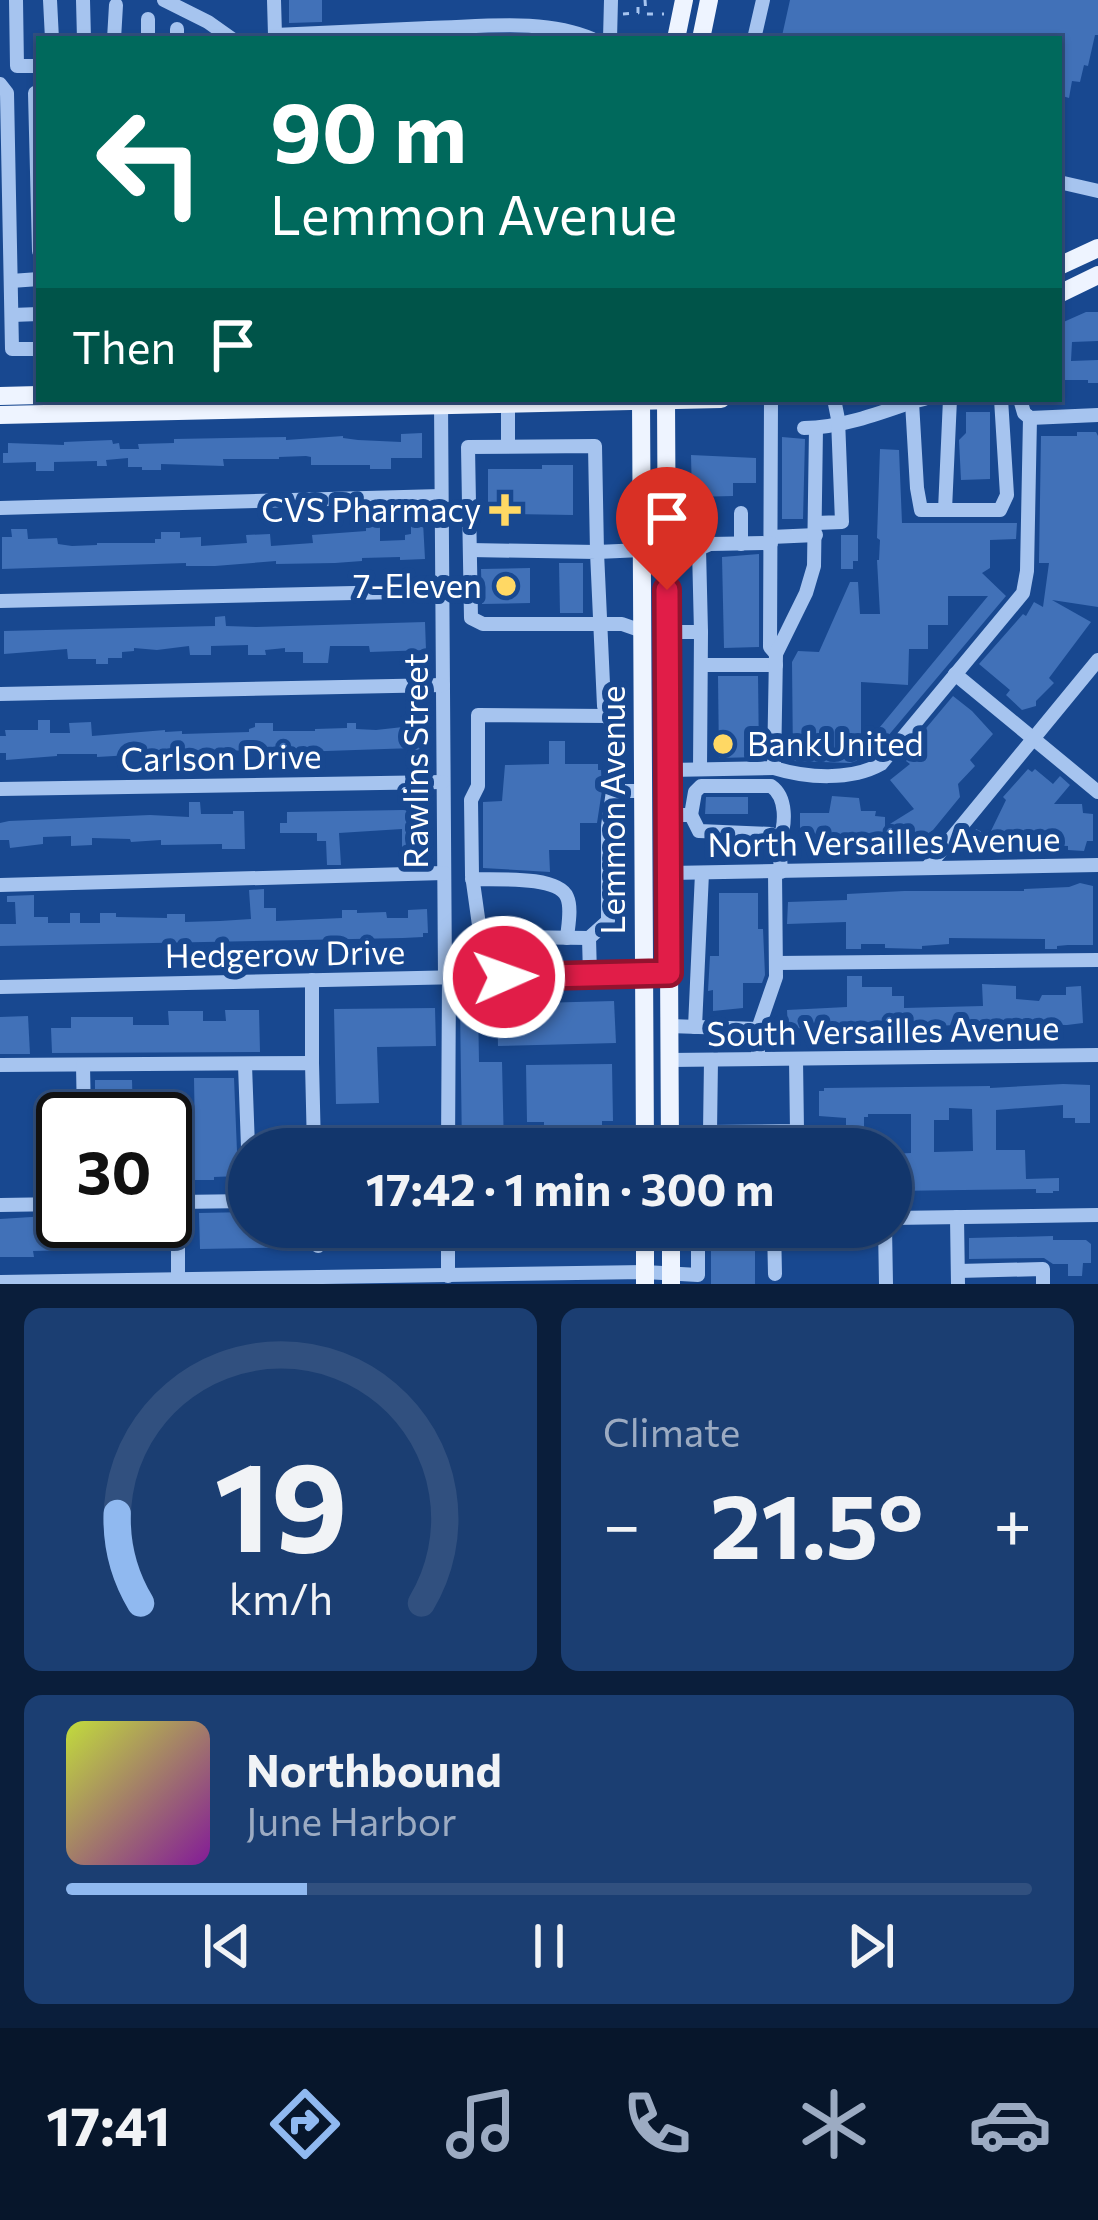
<!DOCTYPE html>
<meta charset="utf-8">
<style>
body{margin:0;font-family:Commissioner,sans-serif;background:#1b3e72;color:#f1f3f6;height:100vh;display:flex;flex-direction:column;font-size:45px;white-space:nowrap}
*{box-sizing:border-box;margin:0}
p{font-size:39px;color:#9cabc2}
.icon{flex:none;width:66px;height:66px;fill:none;stroke:currentColor;stroke-width:2;stroke-linecap:round;stroke-linejoin:round}
.map{position:relative;height:1284px;overflow:hidden}
.side{display:flex;flex-direction:column;gap:24px;padding:24px;background:#0a1e3b;flex:1}
.side>*{flex:none}
.guide{position:absolute;left:36px;top:36px;width:1026px;height:366px;border-radius:0px;box-shadow:0 3px 9px #0004,0 0 0 3px #31507f;background:#00695c;color:#fff;overflow:hidden}
.speed{position:absolute;left:36px;top:1092px;display:flex;gap:24px;font-size:60px;font-weight:700;text-align:center}
.speed>*{display:grid;place-content:center;width:156px;height:156px;border-radius:50%;background:#12366c;box-shadow:0 3px 9px #0004,0 0 0 3px #31507f;line-height:1}
.speed .limit{border:6px solid #111;border-radius:18px;background:#fff;color:#111}
.pin{position:absolute;display:grid;place-items:center;width:102px;height:102px;color:#fff;margin:-123px -51px;border-radius:50% 50% 50% 0;rotate:-45deg;box-shadow:0 0 12px #0007}
.pin .icon{rotate:45deg}
.me{position:absolute;width:132px;margin:-66px;rotate:88deg;stroke-linejoin:round;filter:drop-shadow(0 0 9px #0008)}
.turn{display:flex;align-items:center;gap:42px;height:252px;padding:0 36px;font-size:54px}
.turn .icon{width:156px;height:156px;stroke-width:2.5}
.turn b{display:block;font-size:84px;line-height:102px}
.then{display:flex;align-items:center;height:114px;padding:0 36px;background:#0003;gap:24px;font-size:45px}
.big{font-size:90px;font-weight:700;line-height:1.1}
.side .card{flex:1;display:flex;flex-direction:column;justify-content:center;gap:18px;min-width:0;padding:0 42px;border-radius:18px;background:#1b3e72}
.side .dial{align-items:center;gap:0}
.dial svg{height:312px;overflow:visible;fill:none;stroke:#31507f;stroke-width:7;stroke-linecap:round;text-anchor:middle}
.dial text{fill:#f1f3f6;stroke:none}
.song{display:flex;align-items:center;gap:36px}
.cover{width:144px;height:144px;border-radius:18px;background:linear-gradient(135deg,hsl(70 70% 55%),hsl(290 70% 35%))}
.played{height:12px;border-radius:6px;background:linear-gradient(90deg,#90b9f0 25%,#31507f 25%)}
.keys{display:flex;justify-content:space-around;direction:ltr}
.heat{display:flex;justify-content:space-between;align-items:center;font-size:66px;direction:ltr}
.side .tiles{flex:1;display:grid;gap:24px;grid-template-columns:1fr 1fr}
.card:last-child{grid-column:span 2}
.trip{position:absolute;left:228px;top:1128px;width:684px;height:120px;border-radius:60px;background:#12366c;box-shadow:0 3px 9px #0004,0 0 0 3px #31507f;font-weight:700;line-height:120px;text-align:center}
.menu{display:flex;height:192px;justify-content:space-around;align-items:center;background:#07162b;color:#9cabc2}
.menu .icon{width:84px;height:84px}
.menu .on{color:#90b9f0}
.menu b{font-size:54px;color:#f1f3f6}
.map>svg:first-child{display:block}
</style>
<div class="map">
<svg width="1098" height="1284" viewBox="0 0 1098 1284">
<rect width="100%" height="100%" fill="#184890"/>
<g fill="#4171b8" fill-rule="evenodd">
<polygon points="289,0 322,0 322,22 289,23"/>
<polygon points="790,0 1098,0 1098,35 1095,35 1088,66 1084,65 1080,82 1072,81 1069,98 1059,95 1059,39 784,39 782,36"/>
<polygon points="1086,312 1098,312 1098,341 1072,342 1071,361 1098,360 1098,383 1088,383 1088,380 1059,380 1059,324"/>
<polygon points="966,412 990,412 990,479 961,480 959,440 966,433"/>
<polygon points="1077,432 1096,432 1098,436 1098,607 1052,600 1091,622 1049,678 1054,683 1036,701 1036,706 1022,710 1006,695 1010,690 979,664 1023,614 1026,616 1034,602 1043,607 1049,563 1039,563 1041,436 1077,436"/>
<polygon points="422,433 422,458 391,458 391,469 370,469 370,465 311,465 311,457 306,456 279,457 279,459 223,459 224,466 161,464 161,470 142,470 142,467 128,467 128,458 106,460 107,466 97,466 97,461 54,462 54,471 36,471 36,462 3,463 3,453 8,453 8,443 64,445 64,442 112,440 113,444 119,443 120,449 139,449 138,444 174,443 174,439 286,437 286,440 343,436 343,438 358,440 401,442 401,434"/>
<polygon points="782,437 805,439 803,519 782,519"/>
<path d="M880,449L899,450L902,523H1017L1016,539L990,540V568L982,573L1006,596L871,756L850,763L793,761L792,662L798,651L819,652L850,582H858L860,614H880L877,560H879L880,540L877,538ZM948,596H988L861,750V682L908,685L909,649H928V625H948Z"/>
<polygon points="691,455 756,458 756,483 733,483 733,496 692,497"/>
<polygon points="542,465 573,465 573,515 512,514 512,525 498,525 498,514 488,514 488,469 542,469"/>
<polygon points="423,522 425,559 400,560 400,557 362,558 362,561 335,563 276,564 276,561 215,566 186,566 186,563 2,569 2,537 12,537 11,529 27,529 28,539 57,538 58,544 72,546 97,545 97,543 155,543 155,539 161,539 161,532 180,532 180,538 201,537 201,546 247,543 246,535 270,534 271,546 313,543 312,535 366,531 366,526 380,526 380,541 405,540 405,535 411,534 411,523"/>
<polygon points="841,535 858,535 858,561 853,561 853,569 841,569"/>
<polygon points="759,554 759,647 724,648 722,557"/>
<polygon points="559,563 583,563 583,613 560,613"/>
<polygon points="530,568 530,603 482,604 481,569"/>
<polygon points="225,616 226,626 256,627 425,622 426,650 370,652 369,646 330,646 328,663 303,663 303,652 285,652 285,648 265,650 266,655 248,655 248,645 211,646 211,655 190,655 189,646 157,650 134,648 134,651 122,652 122,658 108,658 108,664 96,664 96,659 68,659 67,649 4,654 4,631 215,626 215,617"/>
<polygon points="718,676 758,676 759,757 719,758"/>
<polygon points="953,696 972,711 993,734 970,760 975,766 958,784 960,797 933,830 909,847 904,838 861,839 861,846 830,843 830,840 805,840 805,831 800,831 800,813 829,813 832,796 859,798 861,811 876,811 875,816 885,817 885,827 914,809 890,780 910,764 906,761 916,749 912,745"/>
<polygon points="38,720 50,720 50,733 70,733 69,723 91,722 92,736 165,730 165,732 182,731 182,734 249,732 249,729 255,727 255,723 273,723 273,731 315,731 315,729 347,728 347,723 356,723 356,729 376,730 403,727 403,722 418,722 418,728 425,728 426,751 414,751 414,748 297,752 217,750 97,757 97,754 57,754 57,756 6,760 6,753 0,753 0,736 6,736 5,730 38,730"/>
<polygon points="549,741 565,741 565,764 598,764 598,770 601,770 602,790 597,823 580,823 580,850 549,850 550,872 483,868 483,802 502,801 505,765 549,764"/>
<polygon points="1028,769 1032,772 1035,769 1053,784 1060,776 1070,785 1054,804 1082,804 1083,813 1093,814 1093,841 1087,841 1084,851 1068,850 1068,846 1024,845 1020,849 1005,848 981,852 973,848 975,844 971,842 976,829 989,835 1006,800 1003,797"/>
<polygon points="706,797 748,797 748,814 705,814"/>
<polygon points="189,802 200,802 201,814 233,814 233,811 244,811 245,849 222,849 222,844 161,845 161,840 131,842 130,839 92,838 92,845 71,846 71,836 43,837 43,844 10,848 9,840 0,840 0,823 9,821 150,815 189,817"/>
<polygon points="403,810 424,812 424,822 421,822 420,839 416,839 416,862 402,863 402,829 339,833 341,865 327,865 326,841 317,841 317,833 280,833 280,823 287,823 287,812"/>
<polygon points="1080,883 1093,886 1093,945 1068,945 1057,946 1057,949 1045,949 1045,939 949,938 949,944 922,946 922,949 885,948 885,944 861,944 861,949 846,949 846,922 787,924 788,902 847,900 847,894 904,891 1024,891 1024,889 1069,887"/>
<polygon points="264,889 264,908 276,908 276,921 342,918 342,910 357,910 357,913 386,912 387,918 408,918 408,910 427,909 428,933 423,933 423,937 403,938 0,946 0,924 16,924 15,902 7,902 7,896 34,895 34,917 48,917 48,923 70,923 70,913 80,913 80,923 100,923 100,913 116,913 116,917 167,918 167,914 185,914 185,922 220,921 251,919 249,890"/>
<polygon points="719,893 758,893 758,929 763,929 765,975 762,983 743,983 743,1008 713,1011 713,990 708,991 710,956 719,956"/>
<polygon points="847,976 862,976 862,987 892,987 892,996 904,996 904,1008 983,1006 982,984 1016,986 1016,999 1039,1001 1042,995 1066,995 1066,987 1081,986 1083,1023 1067,1025 1002,1024 1002,1022 922,1027 922,1024 910,1023 888,1025 889,1029 878,1029 876,1023 788,1029 787,1010 847,1007"/>
<polygon points="614,1001 616,1043 498,1046 497,1004"/>
<polygon points="460,1004 478,1004 479,1062 502,1062 504,1149 462,1149"/>
<polygon points="435,1008 436,1046 377,1047 379,1103 336,1104 334,1009"/>
<polygon points="225,1010 259,1010 260,1052 52,1053 51,1028 71,1028 71,1017 133,1017 133,1025 169,1025 168,1011 203,1011 203,1021 226,1021"/>
<polygon points="28,1016 30,1054 0,1054 0,1017"/>
<polygon points="612,1064 613,1121 602,1121 602,1149 544,1149 544,1122 527,1122 526,1065"/>
<polygon points="194,1078 234,1078 238,1176 214,1177 214,1180 165,1180 165,1138 195,1138"/>
<polygon points="95,1080 132,1080 133,1119 95,1119"/>
<path d="M1063,1084L1090,1085V1123H1075V1118H1063V1105L996,1110V1150H1025L1026,1179L1059,1178V1191H1053V1193H1036V1189L891,1191V1154L911,1153V1114H868V1117H864V1129H846V1118L819,1116V1091H824V1088L990,1086V1088ZM949,1108L972,1109L973,1151L934,1152V1120H949Z"/>
<polygon points="249,1212 249,1227 304,1227 304,1247 200,1249 199,1213"/>
<polygon points="63,1215 63,1221 149,1221 150,1248 33,1251 34,1257 0,1257 0,1219"/>
<polygon points="337,1227 436,1227 436,1246 337,1248"/>
<polygon points="711,1233 755,1237 755,1284 711,1284"/>
<polygon points="1053,1236 1053,1240 1086,1240 1091,1244 1091,1263 1083,1263 1082,1276 1068,1276 1068,1264 1053,1264 1044,1258 969,1259 969,1238"/>
</g>
<g fill="none" stroke-linecap="round" stroke-linejoin="round">
<g stroke="#a6c4ef" stroke-width="3" stroke-dasharray="6 9" stroke-linecap="butt">
<polyline points="645,0 646,14 664,14"/>
<polyline points="623,14 638,13 638,0"/>
</g>
<g stroke="#a6c4ef" stroke-width="14">
<polyline points="16,0 17,66 39,66"/>
<polyline points="50,0 52,39"/>
<polyline points="83,0 84,39"/>
<polyline points="164,0 208,22 232,39"/>
<polyline points="274,0 275,35"/>
<polyline points="177,29 177,39"/>
<polyline points="114,39 116,5"/>
<polyline points="148,39 148,19"/>
<polyline points="277,39 275,35 429,28"/>
<path d="M430,39L429,28C481,27 544,18 592,39"/>
<polyline points="610,39 611,0"/>
<polyline points="754,39 763,0"/>
<polyline points="0,84 7,93 12,349 39,349"/>
<polyline points="35,93 39,251"/>
<polyline points="1059,182 1098,191"/>
<polyline points="11,281 39,279"/>
<polyline points="12,315 39,314"/>
<polyline points="771,399 770,647 776,654"/>
<polyline points="924,399 912,402 917,488 921,510 1000,510 1007,495 1001,399"/>
<polyline points="1020,399 1024,413 1030,418 1098,415"/>
<polyline points="441,401 445,978"/>
<polyline points="508,403 508,446"/>
<path d="M804,428C839,428 878,414 912,402L911,399"/>
<polyline points="0,508 441,496"/>
<polyline points="945,510 950,399"/>
<polyline points="816,523 842,522 838,419 834,399"/>
<polyline points="771,537 816,535"/>
<polyline points="741,544 741,513"/>
<polyline points="666,548 699,549 701,632"/>
<polyline points="699,549 710,544 771,543"/>
<polyline points="470,550 597,552 604,706 612,727 613,791 643,791"/>
<polyline points="642,550 597,552 595,446 468,447 471,618 483,624 622,624 642,631"/>
<polyline points="0,601 442,591"/>
<polyline points="667,632 701,632 700,769"/>
<polyline points="701,665 776,665"/>
<polyline points="955,674 1098,792"/>
<polyline points="0,694 443,685"/>
<path d="M774,768C806,778 851,781 881,764L1023,593L1027,571L1030,418"/>
<polyline points="669,770 774,768 776,654 806,593 814,566 816,428"/>
<polyline points="0,789 443,782"/>
<polyline points="669,815 691,815 699,831 771,834 779,841 781,872"/>
<path d="M691,815L695,792L701,786H771C787,797 786,824 779,841"/>
<polyline points="927,868 1098,660"/>
<polyline points="670,873 1098,865"/>
<path d="M472,879C494,880 558,875 567,897C572,908 568,926 567,938"/>
<polyline points="0,885 444,873"/>
<polyline points="504,937 479,925 472,875 471,800 478,786 478,715 608,716"/>
<polyline points="776,963 1098,960"/>
<polyline points="590,975 589,938 608,921 608,826 613,791"/>
<polyline points="504,977 504,937 589,938"/>
<polyline points="0,987 643,973"/>
<polyline points="669,1026 758,1029"/>
<polyline points="695,1027 702,873"/>
<polyline points="758,1059 758,1029 776,977 775,872"/>
<polyline points="669,1060 1098,1055"/>
<polyline points="711,1060 710,1132 797,1131 796,1059"/>
<polyline points="312,1063 312,980"/>
<polyline points="0,1065 312,1063 314,1149"/>
<polyline points="83,1065 84,1119"/>
<polyline points="245,1065 249,1175"/>
<polyline points="448,1149 449,978"/>
<polyline points="178,1202 249,1201"/>
<polyline points="165,1203 178,1202 178,1279"/>
<polyline points="0,1205 63,1204"/>
<polyline points="957,1217 958,1284"/>
<polyline points="891,1218 1098,1215"/>
<polyline points="317,1227 318,1246"/>
<polyline points="774,1227 775,1274"/>
<polyline points="885,1227 886,1284"/>
<polyline points="958,1271 1043,1269 1043,1284"/>
<polyline points="448,1276 448,1227"/>
<polyline points="0,1282 645,1272 698,1275 698,1227"/>
</g>
<g stroke="#eef4ff" stroke-width="18">
<polyline points="676,39 684,0"/>
<polyline points="701,39 709,0"/>
<polyline points="1059,266 1098,248"/>
<polyline points="1059,294 1098,275"/>
<polyline points="0,396 39,395"/>
<polyline points="641,399 645,1149"/>
<polyline points="666,399 670,1149"/>
<polyline points="0,415 721,399"/>
<polyline points="671,1227 671,1284"/>
<polyline points="645,1284 645,1227"/>
</g>
</g>
<g fill="none" stroke-linecap="round" stroke-linejoin="round">
<defs>
<polyline id="route" points="504,977 669,973 667,590"/>
</defs>
<use href="#route" stroke="#92132f" stroke-width="30"/>
<use href="#route" stroke="#e11d48" stroke-width="21"/>
</g>
<g fill="#ffd864" stroke="#184890" stroke-width="4.5">
<path d="M499 492h12v12h12v12h-12v12h-12v-12h-12v-12h12z"/>
<circle cx="506" cy="586" r="12"/>
<circle cx="723" cy="744" r="12"/>
</g>
<g text-anchor="middle" stroke-width="12" stroke-linejoin="round" paint-order="stroke">
<g font-size="33" fill="#fff" stroke="#184890" text-anchor="end">
<text x="481" y="522">CVS Pharmacy</text>
<text x="482" y="598">7-Eleven</text>
<text x="747" y="756" text-anchor="start">BankUnited</text>
</g>
<g font-size="33" fill="#fff" stroke="#184890">
<text transform="translate(221 758) rotate(-1)" y="12">Carlson Drive</text>
<text transform="translate(416 761) rotate(-90)" y="12">Rawlins Street</text>
<text transform="translate(613 810) rotate(-90)" y="12">Lemmon Avenue</text>
<text transform="translate(884 842) rotate(-1)" y="12">North Versailles Avenue</text>
<text transform="translate(285 954) rotate(-1)" y="12">Hedgerow Drive</text>
<text transform="translate(883 1031) rotate(-1)" y="12">South Versailles Avenue</text>
</g>
</g>
</svg>
<div class="speed"><div class="limit">30</div></div>
<div class="pin" style="left:667px;top:590px;background:#d93025"><svg class="icon" aria-label="arrive" viewBox="0 0 24 24"><path d="M6 21V4h12l-3 4 3 4H6"/></svg></div>
<svg class="me" style="left:504px;top:977px" viewBox="-20 -20 40 40"><circle r="17" fill="#e11d48" stroke="#fff" stroke-width="3"/><path d="M0-11L8 9 0 5-8 9z" fill="#fff"/></svg>
<div class="trip">17:42 · 1 min · 300 m</div>
<div class="guide">
<div class="turn"><svg class="icon" aria-label="left" viewBox="0 0 24 24"><path d="M17 20v-9H6M10 6l-5 5 5 5"/></svg><div><b>90 m</b>Lemmon Avenue</div></div>
<div class="then">Then<svg class="icon" aria-label="arrive" viewBox="0 0 24 24"><path d="M6 21V4h12l-3 4 3 4H6"/></svg></div>
</div>
</div>
<section class="side">
<div class="tiles">
<div class="card dial"><svg viewBox="0 0 100 80">
<path d="M14 69A42 42 0 1 1 86 69"/>
<path d="M14 69A42 42 0 0 1 8 46" stroke="#90b9f0"/>
<text x="50" y="56" font-size="32" font-weight="700">19</text>
<text x="50" y="72" font-size="11">km/h</text>
</svg></div>
<div class="card"><p>Climate</p>
<div class="heat"><a>−</a><b class="big">21.5°</b><a>+</a></div>
</div>
<div class="card">
<div class="song"><i class="cover"></i><div><b>Northbound</b><p>June Harbor</p></div></div>
<div class="played"></div>
<div class="keys"><svg class="icon" aria-label="previous" viewBox="0 0 24 24"><path d="M18 5L8 12l10 7zM5 5v14"/></svg><svg class="icon" aria-label="pause" viewBox="0 0 24 24"><path d="M8 5v14M16 5v14"/></svg><svg class="icon" aria-label="next" viewBox="0 0 24 24"><path d="M6 5l10 7-10 7zM19 5v14"/></svg></div>
</div>
</div>
</section>
<nav class="menu">
<b>17:41</b>
<svg class="icon on" aria-label="directions" viewBox="0 0 24 24"><path d="M12 3l9 9-9 9-9-9zM9 14v-3h6M13 9l2 2-2 2"/></svg>
<svg class="icon" aria-label="music" viewBox="0 0 24 24"><path d="M9 18V5l10-2v13"/><circle cx="6" cy="18" r="3"/><circle cx="16" cy="16" r="3"/></svg>
<svg class="icon" aria-label="phone" viewBox="0 0 24 24"><path d="M5 4h4l2 5-3 2q2 4 5 5l2-3 5 2v4C11 20 4 13 5 4z"/></svg>
<svg class="icon" aria-label="climate" viewBox="0 0 24 24"><path d="M12 3v18M4 7l16 10M4 17L20 7"/></svg>
<svg class="icon" aria-label="car" viewBox="0 0 24 24"><path d="M5 17H2v-5l4-1 3-4h7l3 4 3 1v5h-3M9 17h6M6 11h13"/><circle cx="7" cy="17" r="2"/><circle cx="17" cy="17" r="2"/></svg>
</nav>
